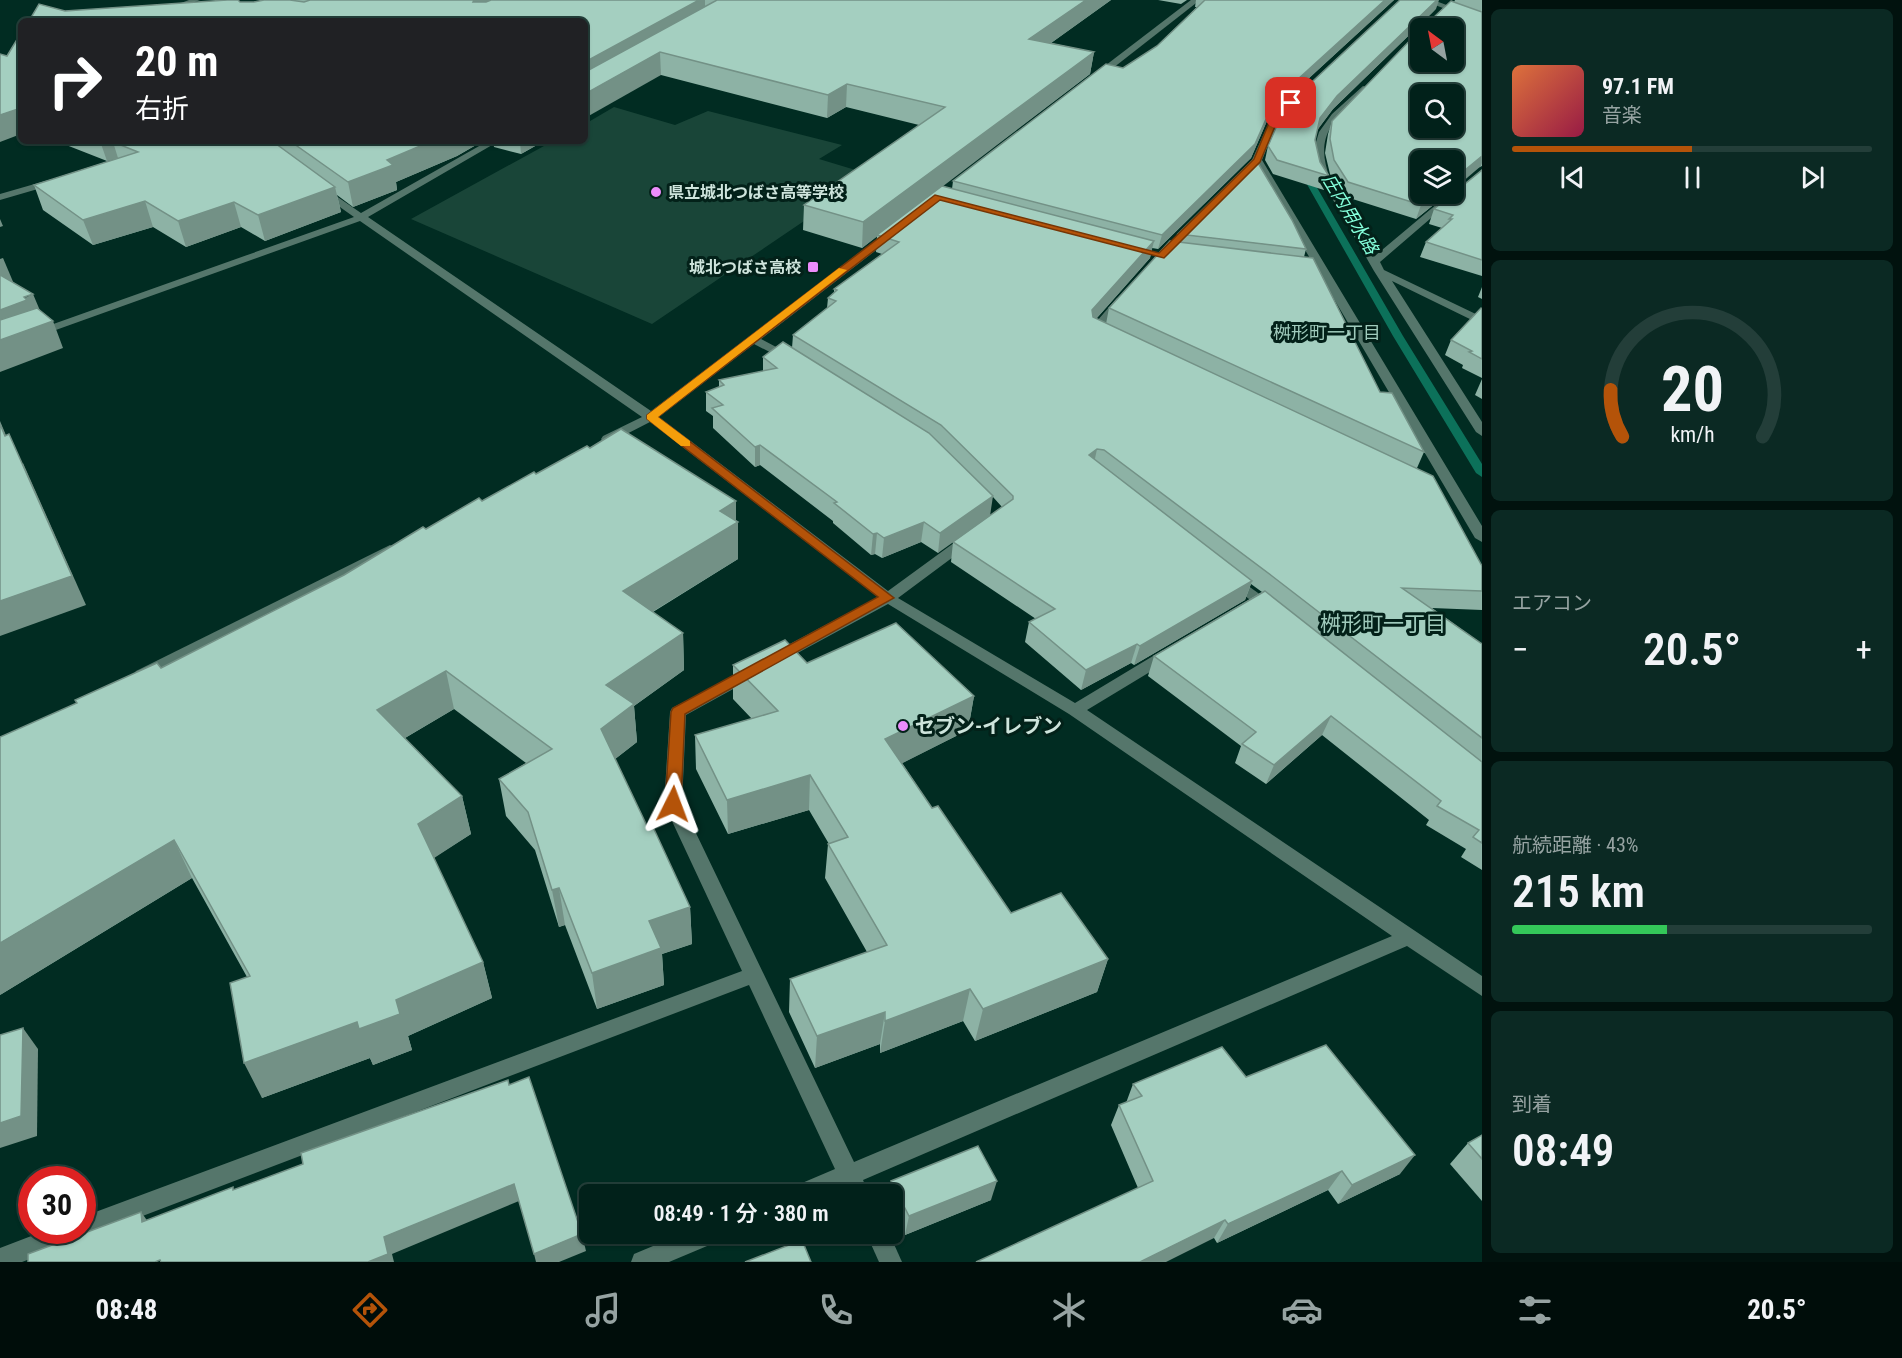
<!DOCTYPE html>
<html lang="ja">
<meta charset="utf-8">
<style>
body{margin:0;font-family:"Roboto Condensed","Noto Sans JP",sans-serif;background:#0b2923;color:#f1f3f6;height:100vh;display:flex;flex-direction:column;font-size:22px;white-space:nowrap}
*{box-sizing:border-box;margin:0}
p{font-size:20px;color:#96a3a2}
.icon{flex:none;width:33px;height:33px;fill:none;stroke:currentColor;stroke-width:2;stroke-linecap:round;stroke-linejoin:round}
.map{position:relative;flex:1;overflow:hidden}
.sheet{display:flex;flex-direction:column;gap:9px;padding:9px;background:#01120e;width:420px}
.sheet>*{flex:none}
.guide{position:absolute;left:18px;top:18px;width:570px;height:126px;border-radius:9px;box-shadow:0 2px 4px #0004,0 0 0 2px #233e39;background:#202124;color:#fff;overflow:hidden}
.needle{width:39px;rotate:328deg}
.fabs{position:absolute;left:1410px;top:18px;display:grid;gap:12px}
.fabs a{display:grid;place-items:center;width:54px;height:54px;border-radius:9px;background:#01211a;box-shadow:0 2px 4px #0004,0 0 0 2px #233e39;font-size:30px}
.speed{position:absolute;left:18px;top:1166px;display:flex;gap:12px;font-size:30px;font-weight:700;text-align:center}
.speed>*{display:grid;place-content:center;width:78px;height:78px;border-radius:50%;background:#01211a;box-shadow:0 2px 4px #0004,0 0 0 2px #233e39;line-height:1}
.speed .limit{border:9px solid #d22;background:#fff;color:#111}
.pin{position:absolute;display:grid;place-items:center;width:51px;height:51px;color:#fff;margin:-26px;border-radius:12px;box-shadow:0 3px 9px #0006}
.me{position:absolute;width:66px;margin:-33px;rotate:3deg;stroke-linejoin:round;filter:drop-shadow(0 0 4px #0008)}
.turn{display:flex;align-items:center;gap:21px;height:126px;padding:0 18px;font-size:27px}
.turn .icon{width:78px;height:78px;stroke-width:2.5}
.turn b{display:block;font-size:42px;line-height:51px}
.big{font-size:45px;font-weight:600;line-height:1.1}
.sheet .tile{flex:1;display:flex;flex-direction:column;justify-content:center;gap:9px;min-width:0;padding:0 21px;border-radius:9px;background:#0b2923}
.sheet .dial{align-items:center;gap:0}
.dial svg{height:156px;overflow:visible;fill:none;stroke:#233e39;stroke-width:7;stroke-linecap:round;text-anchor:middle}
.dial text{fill:#f1f3f6;stroke:none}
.song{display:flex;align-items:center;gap:18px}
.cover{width:72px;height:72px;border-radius:9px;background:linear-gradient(135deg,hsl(20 70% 55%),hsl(340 70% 35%))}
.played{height:6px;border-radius:3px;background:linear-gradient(90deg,#b45309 50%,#233e39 50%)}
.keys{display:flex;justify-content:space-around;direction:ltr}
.heat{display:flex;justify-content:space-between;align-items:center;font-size:33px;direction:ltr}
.charge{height:9px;border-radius:4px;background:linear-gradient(90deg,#34c759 43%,#233e39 0)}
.trip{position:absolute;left:579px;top:1184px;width:324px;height:60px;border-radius:9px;background:#01211a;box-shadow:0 2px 4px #0004,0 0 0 2px #233e39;font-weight:600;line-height:60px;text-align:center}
.dock{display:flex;height:96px;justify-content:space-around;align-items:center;background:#000d0a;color:#96a3a2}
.dock .icon{width:42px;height:42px}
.dock .on{color:#b45309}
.dock b{font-size:27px;color:#f1f3f6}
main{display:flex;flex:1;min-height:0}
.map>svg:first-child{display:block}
</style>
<main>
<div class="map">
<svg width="1482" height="1262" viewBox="0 0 1482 1262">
<rect width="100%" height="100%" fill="#012c22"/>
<polygon fill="#194538" points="614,107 675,125 708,111 842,145 819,159 872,175 652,324 411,219 553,141 585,141 585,124"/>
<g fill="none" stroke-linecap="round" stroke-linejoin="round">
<polygon fill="#0c715a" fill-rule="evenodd" points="1304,169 1308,172 1403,336 1482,464 1482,477 1476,473 1393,336 1300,172"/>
<g fill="#55766b" fill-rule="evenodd">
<polygon points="189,0 200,0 144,21 133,21"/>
<polygon points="1191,0 1200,0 1099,79 1093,79 1093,75"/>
<polygon points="1422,0 1433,0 1482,18 1482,23"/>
<path d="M1363,86L1370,88C1358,102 1341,112 1331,127C1306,165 1356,223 1376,255L1444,198L1452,200L1380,262L1384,270L1482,317V324L1478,323L1392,281L1482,422V436L1476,432L1374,271L1317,172L1313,152L1319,132L1332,114Z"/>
<polygon points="1294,95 1301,97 1279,119 1262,160 1482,526 1482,542 1475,538 1252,160 1271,118"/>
<polygon points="488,141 499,141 368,217 651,411 889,230 897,230 897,234 761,339 795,357 795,361 787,361 754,344 659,417 888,591 962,537 972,537 974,540 972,543 898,598 1075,703 1163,650 1173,650 1176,654 1173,658 1087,710 1482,976 1482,996 1407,946 863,1180 869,1194 847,1194 844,1188 829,1194 792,1194 795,1186 835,1169 749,985 22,1262 0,1262 0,1248 47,1230 82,1230 82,1217 742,971 664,804 670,712 672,708 750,668 755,669 758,673 755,677 686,715 682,804 854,1162 1392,936 1069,714 888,604 781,662 771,662 768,658 771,654 878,597 650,422 611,442 603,442 601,439 603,436 642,417 360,221 0,350 0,343 354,217 320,193 320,189 326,189 361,213"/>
<polygon points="52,179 55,180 55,184 0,200 0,194"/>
<polygon points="1121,297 1126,300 1101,330 1106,334 1104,336 1100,337 1090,333 1090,329 1117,298"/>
<polygon points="390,545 397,549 395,552 146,679 136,679 133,675 136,671"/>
<polygon points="1233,575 1276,606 1278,609 1276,612 1266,612 1228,583 1226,580 1228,577"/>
<polygon points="684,1233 722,1233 719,1241 669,1262 631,1262 634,1254"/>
<polygon points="866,1233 889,1233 902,1262 879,1262"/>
</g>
</g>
<g fill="#8db2a5">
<polygon points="264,0 1111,0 1051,43 1094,52 1090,74 942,186 952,189 953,181 1157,46 1197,7 1195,7 1196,0 1394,0 1270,114 1251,158 1158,249 1152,248 1150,258 1096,319 1106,324 1109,308 1176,242 1178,234 1306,249 1304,257 1380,392 1424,452 1417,468 1482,566 1482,610 1432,608 1482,644 1482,870 1461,857 1466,849 1426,825 1429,820 1322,735 1266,784 1235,763 1241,746 1148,676 1154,656 1262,592 1251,584 1245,600 1134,665 1131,663 1081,690 1025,642 1029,622 1036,619 951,562 953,542 1002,507 993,497 938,553 921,542 882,558 875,554 871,555 833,523 833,521 760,465 755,467 713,428 713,416 706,411 706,392 719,387 719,380 763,371 763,357 792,348 793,335 827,308 828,298 834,293 834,289 882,254 876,252 877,236 862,248 803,230 804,205 919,125 846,107 827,118 661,75 65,11 254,2"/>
<polygon points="1158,0 1187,0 1181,4"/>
<polygon points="1455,0 1482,0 1482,166 1420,194 1447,194 1416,219 1343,196 1330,174 1325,153 1328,134 1332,121 1423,27 1426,18 1433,18 1454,2"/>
<polygon points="1436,9 1333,109 1317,130 1315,140 1320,162 1329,176 1324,190 1273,174 1265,160 1268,146"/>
<polygon points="56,141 483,141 457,156 396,182 397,190 353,207 337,195 341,212 265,241 241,227 186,247 153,227 93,245 43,210 34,185 118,158 107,161"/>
<polygon points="493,141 544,141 521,154 494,147"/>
<polygon points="1482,170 1482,276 1420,257 1426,242 1442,228 1429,224 1434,209"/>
<polygon points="1482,287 1482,299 1478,297"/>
<polygon points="1482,309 1482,378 1462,368 1463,365 1445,355 1451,340"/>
<polygon points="1482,379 1482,399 1475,395"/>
<polygon points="590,448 738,522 738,559 653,612 683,633 684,670 634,706 637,742 615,759 648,828 690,907 692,944 662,954 664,985 597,1009 565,925 559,927 535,850 506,816 499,779 526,763 454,709 405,738 462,796 471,834 433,858 483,962 492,998 408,1036 412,1050 373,1065 370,1058 262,1098 247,977 192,878 0,995 161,668 344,575 426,529"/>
<polygon points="807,663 974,696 968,730 902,763 932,808 1011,913 1108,959 1097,992 975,1041 963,1021 880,1053 880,1044 815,1068 789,1012 790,979 867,952 825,878 828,844 829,844 809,810 728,834 696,769 695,735 752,719 733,699 733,665"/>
<polygon points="1246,1077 1400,1174 1338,1204 1328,1190 1217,1243 1214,1238 1138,1188 1111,1125 1119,1105 1126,1103 1133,1084"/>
<polygon points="1482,1135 1482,1201 1450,1164 1468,1143"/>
<polygon points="891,1181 991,1200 905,1235 892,1209 892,1194 889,1194"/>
</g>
<g fill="#739186">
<polygon points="474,0 519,0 477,21"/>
<polygon points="699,0 705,0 705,18 585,85 585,62"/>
<polygon points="1086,0 1111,0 1026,61 1029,39"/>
<polygon points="1385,0 1394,0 1270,114 1251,158 1158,249 1162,235 1274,101"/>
<polygon points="1437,0 1439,0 1436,9 1333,109 1316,132 1320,118 1337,96"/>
<polygon points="660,52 661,75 585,118 585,94"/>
<polygon points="1094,52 1090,74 862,248 863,222"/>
<polygon points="847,84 846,107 827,118 828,95"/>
<polygon points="21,108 21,134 0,142 0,115"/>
<polygon points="100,141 176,141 113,142 118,158 107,161"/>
<polygon points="432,141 483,141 457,156 396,182 397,190 353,207 348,182 387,160"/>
<polygon points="520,141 544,141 521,154"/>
<polygon points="1482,156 1482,163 1481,166 1454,189 1454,179"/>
<polygon points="335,187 341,212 265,241 258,215"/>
<polygon points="1436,194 1447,194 1416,219 1421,205"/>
<polygon points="145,201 153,227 93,245 83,220"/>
<polygon points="234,202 241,227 186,247 178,221"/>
<polygon points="0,219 3,226 0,227"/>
<polygon points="1154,241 1150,258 1088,328 1092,310"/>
<polygon points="3,258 14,284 0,289 0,259"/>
<polygon points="33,294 44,320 53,321 63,348 0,372 0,310"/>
<polygon points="0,421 18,464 0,424"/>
<polygon points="760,445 760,465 755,467 755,447"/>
<polygon points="1097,449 1093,468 1089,455"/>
<polygon points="23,463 86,605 0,636 0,601"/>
<polygon points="993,496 990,516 938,553 940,533"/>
<polygon points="736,501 736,524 738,522 738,559 626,628 623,591 720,511"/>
<polygon points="924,522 921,542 882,558 884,538"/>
<polygon points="877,533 875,554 871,555 873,534"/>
<polygon points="1252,581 1245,600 1134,665 1140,646"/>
<polygon points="683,633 684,670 634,706 637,742 605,767 601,729 606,685"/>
<polygon points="1137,644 1131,663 1081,690 1086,670"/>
<polygon points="446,671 454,709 388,748 377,710"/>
<polygon points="974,696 968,730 881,774 885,739"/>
<polygon points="1331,716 1322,735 1266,784 1274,765"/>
<polygon points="810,775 809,810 728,834 727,800"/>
<polygon points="462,796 471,834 428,862 418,824"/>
<polygon points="174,840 192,878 0,995 0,943"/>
<polygon points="559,888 565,925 559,927 552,890"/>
<polygon points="690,907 692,944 662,954 664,985 597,1009 592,973 649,921"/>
<polygon points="1108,959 1097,992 975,1041 983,1009"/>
<polygon points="483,962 492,998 408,1036 412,1050 373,1065 370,1058 262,1098 244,1063"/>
<polygon points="970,989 963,1021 880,1053 885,1021"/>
<polygon points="885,1012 880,1044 815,1068 817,1036"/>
<polygon points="23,1028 38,1049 37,1136 0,1148 0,1123"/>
<polygon points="1415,1155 1400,1174 1338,1204 1352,1185"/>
<polygon points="1342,1171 1328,1190 1217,1243 1228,1224"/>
<polygon points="997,1181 991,1200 905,1235 909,1216"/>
<polygon points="514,1184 519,1201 392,1254 394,1262 368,1262 384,1237"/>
<polygon points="141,1212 154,1230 142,1222"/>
<polygon points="1225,1220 1214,1238 1166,1262 1140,1262"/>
<polygon points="582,1234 586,1251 559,1262 536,1262 534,1254"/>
</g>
<g fill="#a4cfc0" stroke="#739186" stroke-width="1.5" fill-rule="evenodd">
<polygon points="227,0 238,0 240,2 254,2 264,0 290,0 304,2 310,0 474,0 473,2 486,2 491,0 699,0 585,62 585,21 29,21 39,4 65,11"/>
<polygon points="717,0 1086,0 1029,39 1094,52 863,222 804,205 945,107 847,84 828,95 660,52 585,94 585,72"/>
<polygon points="1205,0 1385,0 1274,101 1255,144 1162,235 953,181 1106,64 1123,68 1157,46"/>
<polygon points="1400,0 1437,0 1337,96 1320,118 1315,140 1320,162 1329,176 1277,160 1268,146 1285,107"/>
<path d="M1451,1L1482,12V156L1454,179V160H1420V194H1436L1421,205L1348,182L1334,160L1330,139L1332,121L1420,30V62H1454V28H1422L1426,25V18H1433ZM1420,94H1454V128H1420Z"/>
<polygon points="21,33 21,108 0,115 0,54 7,56"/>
<polygon points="117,141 272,141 335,187 258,215 234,202 178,221 145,201 83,220 34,185 138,152 113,142"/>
<polygon points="290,141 432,141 387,160 393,165 348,182"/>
<polygon points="1255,158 1292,220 1306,249 1178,234"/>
<polygon points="1482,170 1482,260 1426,242 1452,219 1449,219 1453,215 1434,209"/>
<polygon points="942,186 1154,241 1092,310 1093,317 1433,476 1482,566 1482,591 1402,588 1482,644 1482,738 1272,576 1104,450 1097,449 1089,455 1252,581 1140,646 1137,644 1086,670 1029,622 1055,609 953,542 1013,499 1013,496 941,425 793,335 836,301 828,298 837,290 834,289 899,242 877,235"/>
<polygon points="1170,241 1313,258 1380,392 1392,393 1424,452 1109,308"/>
<polygon points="0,275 33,294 24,297 27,300 0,310"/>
<polygon points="37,308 53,321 0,340 0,320"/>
<polygon points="1481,308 1482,309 1482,359 1469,352 1472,351 1451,340"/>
<polygon points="783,342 929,433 993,496 940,533 924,522 884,538 877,533 873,534 834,503 837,502 760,445 755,447 712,408 723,405 706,392 724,385 719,380 777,368 763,357"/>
<polygon points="0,424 5,436 9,434 72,576 0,601"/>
<polygon points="621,429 736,501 720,511 738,522 623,591 683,633 606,685 634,704 601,729 648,828 653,827 690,907 649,921 661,948 592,973 559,888 552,890 528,812 499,779 552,749 446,671 377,710 462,796 418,824 483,962 396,1000 400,1014 359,1029 357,1022 244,1063 230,983 250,976 174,840 0,943 0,737 77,703 75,700 157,663 161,668 344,575 423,527 426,529 479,498 482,501 534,472 536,474 587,446 590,448"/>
<polygon points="1265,591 1482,762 1482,843 1473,837 1479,830 1437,806 1441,801 1331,716 1274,765 1242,744 1256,732 1154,656"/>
<polygon points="896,623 974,696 885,739 932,808 938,806 1011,913 1061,893 1108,959 983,1009 970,989 885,1021 885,1012 817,1036 790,979 887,945 828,844 848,837 810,775 727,800 695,735 778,711 733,665 785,640 807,663"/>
<polygon points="23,1028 21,1116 0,1123 0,1035"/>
<polygon points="1326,1045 1415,1155 1352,1185 1342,1171 1228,1224 1225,1220 1140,1262 976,1262 1153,1181 1119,1105 1142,1096 1133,1084 1222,1047 1246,1077"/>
<polygon points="529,1077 582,1234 534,1254 514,1184 384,1237 388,1254 368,1262 161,1262 160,1260 155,1262 28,1262 28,1254 141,1212 142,1222 233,1187 233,1190 303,1164 301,1153 508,1080 509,1085"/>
<polygon points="1482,1135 1482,1159 1468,1143"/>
<polygon points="978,1146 997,1181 909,1216 891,1181"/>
<polygon points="802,1240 811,1262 745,1262"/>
</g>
<polygon fill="#b45309" stroke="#753606" stroke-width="1.5" points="1291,101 1294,103 1278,119 1260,162 1164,258 940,200 658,417 894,598 685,714 681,804 679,809 668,809 665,804 671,712 673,708 878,597 647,419 647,415 935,195 1159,253 1254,159 1271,118"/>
<polygon fill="#f59e0b" points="839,268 847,270 658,417 690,441 690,446 681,446 647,419 647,415"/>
<g fill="#ec8cfb" stroke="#032119" stroke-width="2">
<circle cx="656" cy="192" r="6"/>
<rect x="807" y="261" width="12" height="12" rx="3"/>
<circle cx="903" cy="726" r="6"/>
</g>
<g text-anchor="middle" stroke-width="6" stroke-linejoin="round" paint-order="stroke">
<g font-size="16" font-weight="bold" fill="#cee4dc" stroke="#032119" text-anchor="start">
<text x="668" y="198">県立城北つばさ高等学校</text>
<text x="801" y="273" text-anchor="end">城北つばさ高校</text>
</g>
<g font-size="18" font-style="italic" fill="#85ffdb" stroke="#032119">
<text transform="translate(1350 214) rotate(59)" y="6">庄内用水路</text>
</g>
<g font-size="18" fill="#a0cbbc" stroke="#032119">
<text x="1327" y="339">桝形町一丁目</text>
</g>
<g font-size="20" font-weight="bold" fill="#cee4dc" stroke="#032119" text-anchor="start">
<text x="915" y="733">セブン-イレブン</text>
</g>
<g font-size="21" fill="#a0cbbc" stroke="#032119">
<text x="1383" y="631">桝形町一丁目</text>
</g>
</g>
</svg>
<div class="fabs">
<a><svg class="needle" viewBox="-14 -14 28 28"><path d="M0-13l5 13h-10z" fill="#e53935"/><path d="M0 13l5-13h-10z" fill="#96a3a2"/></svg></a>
<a><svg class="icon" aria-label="search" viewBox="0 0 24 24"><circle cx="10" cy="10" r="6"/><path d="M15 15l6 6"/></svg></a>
<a><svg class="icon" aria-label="layers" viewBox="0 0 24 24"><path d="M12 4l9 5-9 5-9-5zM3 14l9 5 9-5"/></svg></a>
</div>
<div class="speed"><div class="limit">30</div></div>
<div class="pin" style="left:1291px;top:103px;background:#d93025"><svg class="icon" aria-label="arrive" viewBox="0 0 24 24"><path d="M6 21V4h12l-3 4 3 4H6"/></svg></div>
<svg class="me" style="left:673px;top:804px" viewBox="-20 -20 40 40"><path d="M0-17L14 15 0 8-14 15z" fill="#b45309" stroke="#fff" stroke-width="4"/></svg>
<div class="trip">08:49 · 1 分 · 380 m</div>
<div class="guide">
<div class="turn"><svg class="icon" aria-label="right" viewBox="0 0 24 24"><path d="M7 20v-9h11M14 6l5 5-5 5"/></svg><div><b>20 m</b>右折</div></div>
</div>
</div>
<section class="sheet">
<div class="tile">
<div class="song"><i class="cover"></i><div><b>97.1 FM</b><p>音楽</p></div></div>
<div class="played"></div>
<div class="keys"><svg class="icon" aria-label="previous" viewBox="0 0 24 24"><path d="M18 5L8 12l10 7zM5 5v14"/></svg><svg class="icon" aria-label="pause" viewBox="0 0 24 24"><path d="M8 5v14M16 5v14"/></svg><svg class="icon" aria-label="next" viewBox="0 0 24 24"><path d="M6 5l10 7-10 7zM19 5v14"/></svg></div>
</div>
<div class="tile dial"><svg viewBox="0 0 100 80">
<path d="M14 69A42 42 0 1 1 86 69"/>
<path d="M14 69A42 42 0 0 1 8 45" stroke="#b45309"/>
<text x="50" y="56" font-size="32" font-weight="700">20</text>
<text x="50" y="72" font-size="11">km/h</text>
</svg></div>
<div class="tile"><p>エアコン</p>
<div class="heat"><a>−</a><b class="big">20.5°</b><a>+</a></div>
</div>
<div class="tile"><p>航続距離 · 43%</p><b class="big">215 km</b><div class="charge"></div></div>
<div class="tile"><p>到着</p><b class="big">08:49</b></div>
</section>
</main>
<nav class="dock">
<b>08:48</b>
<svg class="icon on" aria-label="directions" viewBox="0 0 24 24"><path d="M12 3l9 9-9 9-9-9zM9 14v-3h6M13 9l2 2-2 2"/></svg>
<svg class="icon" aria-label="music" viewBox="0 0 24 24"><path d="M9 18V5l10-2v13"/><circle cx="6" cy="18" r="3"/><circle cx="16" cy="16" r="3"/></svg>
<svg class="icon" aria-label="phone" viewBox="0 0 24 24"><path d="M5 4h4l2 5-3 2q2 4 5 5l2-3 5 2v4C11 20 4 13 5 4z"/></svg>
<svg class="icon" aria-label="climate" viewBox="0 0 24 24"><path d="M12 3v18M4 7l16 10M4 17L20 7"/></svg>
<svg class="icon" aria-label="car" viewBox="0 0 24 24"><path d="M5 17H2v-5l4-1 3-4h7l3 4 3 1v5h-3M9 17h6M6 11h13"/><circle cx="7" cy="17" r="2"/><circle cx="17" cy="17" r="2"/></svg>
<svg class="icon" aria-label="filters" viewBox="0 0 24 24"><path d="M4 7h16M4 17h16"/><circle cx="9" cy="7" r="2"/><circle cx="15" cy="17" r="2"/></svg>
<b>20.5°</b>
</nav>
